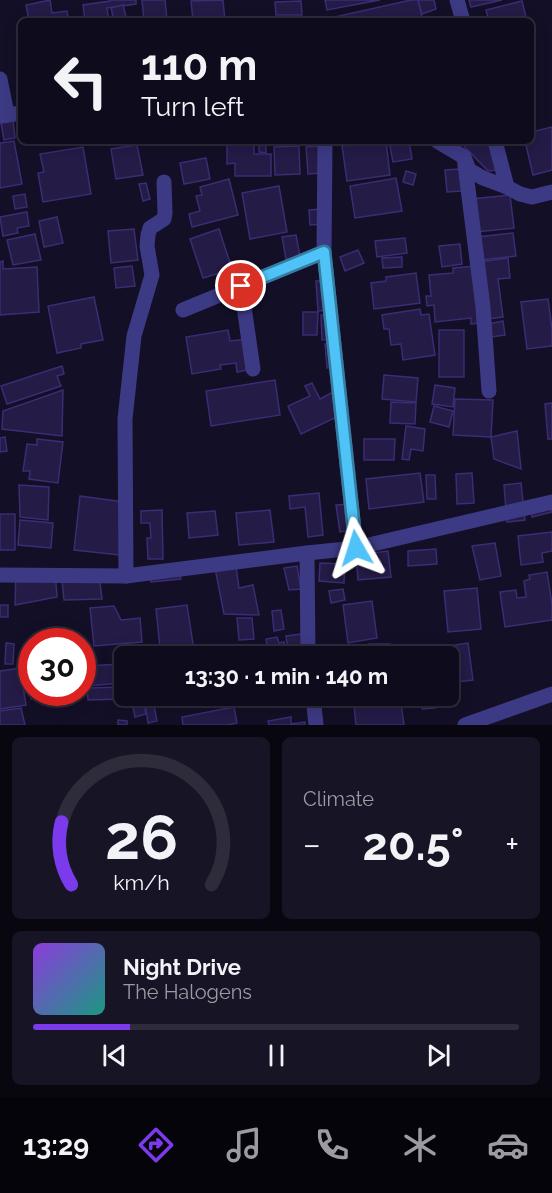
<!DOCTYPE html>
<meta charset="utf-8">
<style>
body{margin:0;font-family:Raleway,sans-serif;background:#171425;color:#f1f3f6;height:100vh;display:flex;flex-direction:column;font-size:22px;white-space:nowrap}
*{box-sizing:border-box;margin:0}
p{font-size:20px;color:#9b9ba3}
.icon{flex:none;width:33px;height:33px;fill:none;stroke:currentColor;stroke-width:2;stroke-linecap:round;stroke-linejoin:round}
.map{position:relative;height:725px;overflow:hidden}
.side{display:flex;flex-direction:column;gap:12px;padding:12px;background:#08060f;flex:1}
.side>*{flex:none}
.hud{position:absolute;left:18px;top:18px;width:516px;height:126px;border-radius:9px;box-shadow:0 3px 15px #0003,0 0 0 2px #2e2b3b;background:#0e0b1c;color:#f1f3f6;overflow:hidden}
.speed{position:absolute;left:18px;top:628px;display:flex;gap:12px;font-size:30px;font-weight:700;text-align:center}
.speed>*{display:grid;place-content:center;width:78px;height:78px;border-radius:50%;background:#0e0b1c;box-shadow:0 3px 15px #0003,0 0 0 2px #2e2b3b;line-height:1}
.speed .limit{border:9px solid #d22;background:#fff;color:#111}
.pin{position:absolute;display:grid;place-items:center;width:51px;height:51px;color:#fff;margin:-26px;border:3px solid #fff;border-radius:50%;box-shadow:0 2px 6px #0007}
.me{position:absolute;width:66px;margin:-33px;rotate:354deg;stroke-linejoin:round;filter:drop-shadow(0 0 4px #0008)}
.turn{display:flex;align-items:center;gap:21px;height:126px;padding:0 24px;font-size:27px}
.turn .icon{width:78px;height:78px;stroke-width:2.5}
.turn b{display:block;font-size:42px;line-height:51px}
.big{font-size:45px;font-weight:700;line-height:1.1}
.side .card{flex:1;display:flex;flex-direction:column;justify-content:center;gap:9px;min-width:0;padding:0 21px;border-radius:9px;background:#171425}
.side .dial{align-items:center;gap:0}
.dial svg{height:156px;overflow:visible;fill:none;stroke:#2e2b3b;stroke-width:7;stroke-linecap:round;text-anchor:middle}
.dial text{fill:#f1f3f6;stroke:none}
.song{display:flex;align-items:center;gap:18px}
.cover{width:72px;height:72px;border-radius:9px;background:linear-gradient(135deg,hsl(270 70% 55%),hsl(170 70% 35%))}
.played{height:6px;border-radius:3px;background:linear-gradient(90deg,#7c3aed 20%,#2e2b3b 20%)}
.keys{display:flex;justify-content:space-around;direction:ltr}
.heat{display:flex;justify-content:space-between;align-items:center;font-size:33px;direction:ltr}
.side .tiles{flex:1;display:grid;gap:12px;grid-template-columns:1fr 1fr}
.card:last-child{grid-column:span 2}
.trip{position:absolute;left:114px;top:646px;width:345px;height:60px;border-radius:9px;background:#0e0b1c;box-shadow:0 3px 15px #0003,0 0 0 2px #2e2b3b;font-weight:700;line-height:60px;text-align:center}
.tab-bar{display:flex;height:96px;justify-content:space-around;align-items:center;background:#06040b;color:#9b9ba3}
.tab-bar .icon{width:42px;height:42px}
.tab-bar .current{color:#7c3aed}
.tab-bar b{font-size:27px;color:#f1f3f6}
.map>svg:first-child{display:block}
</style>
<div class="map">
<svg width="552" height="725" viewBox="0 0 552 725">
<rect width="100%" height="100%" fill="#130f26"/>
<g fill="#241b47" stroke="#3b2d73" stroke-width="1.5">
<polygon points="50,0 52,13 67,11 69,21 46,21 46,17 29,20 26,5"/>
<polygon points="110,0 136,0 136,4 107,8 109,21 85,21 83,5 110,1"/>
<polygon points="142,0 165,0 167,20 180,19 180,21 144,21"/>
<polygon points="223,0 225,21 193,21 191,1"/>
<polygon points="325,0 380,0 327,10"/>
<polygon points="411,0 418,0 423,21 330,21 330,18"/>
<polygon points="418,0 434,0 436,9 422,14"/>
<polygon points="469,0 502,0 471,7"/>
<polygon points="301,1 302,15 276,15 275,2"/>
<polygon points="522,1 527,21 489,21 486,10"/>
<polygon points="123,5 127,21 114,21 111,8"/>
<polygon points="13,121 15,138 4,140 1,123"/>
<polygon points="552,127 552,170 533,175 525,141 531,141 531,132"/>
<polygon points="14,141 22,184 0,188 0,143"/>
<polygon points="227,141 254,142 254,154 271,154 271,176 235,176 235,163 227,164"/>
<polygon points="259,141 266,141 266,153 259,152"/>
<polygon points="379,141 386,141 390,175 347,181 342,146"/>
<polygon points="389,141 409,141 412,159 393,162"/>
<polygon points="465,141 488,141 497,170 488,171 460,142"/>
<polygon points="137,145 143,175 116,179 111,149"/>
<polygon points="299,146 300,174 275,175 274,147"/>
<polygon points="320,146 322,173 308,174 306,147"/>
<polygon points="83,147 91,194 43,202 38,173 44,172 40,154"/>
<polygon points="206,158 210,179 184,184 180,163"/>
<polygon points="460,169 462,191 447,192 445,170"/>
<polygon points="406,171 416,174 413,185 403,182"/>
<polygon points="396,178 402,211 355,218 350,186"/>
<polygon points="229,179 238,215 192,227 189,214 200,211 196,196 202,195 200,187"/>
<polygon points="146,183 150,199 143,201 139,184"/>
<polygon points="279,186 287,232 250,239 242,193"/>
<polygon points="25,194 27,207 15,209 13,196"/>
<polygon points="510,195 514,228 476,232 472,199"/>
<polygon points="322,209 323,224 310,225 309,210"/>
<polygon points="27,212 29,226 17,228 18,233 3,236 0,217"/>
<polygon points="57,217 63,243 44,247 39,221"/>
<polygon points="134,229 138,260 111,263 108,231"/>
<polygon points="219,229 232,269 203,278 190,239"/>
<polygon points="513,233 516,256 480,260 477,237"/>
<polygon points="35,234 41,260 13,265 7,240"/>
<polygon points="296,235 300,257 286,259 282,237"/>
<polygon points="405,238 407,253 377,257 375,241"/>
<polygon points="460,244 462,264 442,267 439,246"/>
<polygon points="358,250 364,263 345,271 340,257"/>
<polygon points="402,257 402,267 383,268 382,258"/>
<polygon points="508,258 510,278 498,279 503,317 487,319 479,262"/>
<polygon points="3,261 3,269 37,267 39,312 0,315 0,262"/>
<polygon points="132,266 135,286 116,288 114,268"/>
<polygon points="476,266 481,323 471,324 471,318 435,322 434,305 427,306 426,296 431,296 429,275 453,273 453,268"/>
<polygon points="416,273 420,303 374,309 371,283 386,281 386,277"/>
<polygon points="316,281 330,281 332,310 318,311"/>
<polygon points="94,297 103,340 81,344 81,348 57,353 48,306"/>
<polygon points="548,299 552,329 552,346 527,349 521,302"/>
<polygon points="420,309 421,315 429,314 435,355 403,360 401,344 391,345 389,329 384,329 382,315"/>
<polygon points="303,312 318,312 317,335 303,335"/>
<polygon points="321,315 333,315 334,339 322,340"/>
<polygon points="503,321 505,335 491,337 488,324"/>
<polygon points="228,330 230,341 248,339 253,369 237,372 236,363 220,365 221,369 192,374 186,337"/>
<rect x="439" y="330" width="25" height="47"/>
<polygon points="335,343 337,367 327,368 325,344"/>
<polygon points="62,366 64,374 57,376 61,386 7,404 1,386"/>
<polygon points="384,375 418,378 416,402 382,399"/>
<polygon points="275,380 280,415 211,426 206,391"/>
<polygon points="312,383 320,399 333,392 343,414 301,434 288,406 310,396 305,386"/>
<polygon points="435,385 455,388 453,407 432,404"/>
<polygon points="63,390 62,436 2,429 3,411"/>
<polygon points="455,399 493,400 491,437 453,435"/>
<polygon points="391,402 416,403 415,424 390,423"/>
<polygon points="552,403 552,439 548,439 545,404"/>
<polygon points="434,406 453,411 449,427 430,422"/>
<polygon points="406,426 425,429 423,451 411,449 409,460 402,459"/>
<polygon points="517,431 521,469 494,459 491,437"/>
<polygon points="5,437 7,451 0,452 0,438"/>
<polygon points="37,439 63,442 58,483 29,479 30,471 23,471 27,444 37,445"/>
<polygon points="364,439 395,439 394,460 364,460"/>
<polygon points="420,473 424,502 369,509 366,479"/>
<polygon points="472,473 474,503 457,504 456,474"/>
<polygon points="426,475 435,475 436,499 427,499"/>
<polygon points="521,483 525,520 507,522 504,485"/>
<polygon points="19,485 49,487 48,520 20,517"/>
<polygon points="319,493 323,535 308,537 305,507 290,509 289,496"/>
<polygon points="80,496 131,503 129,556 74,550"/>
<polygon points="549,498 552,512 532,517 529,503"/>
<polygon points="349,504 352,530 340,532 336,505"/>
<polygon points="162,510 163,559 148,559 147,538 151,538 150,523 141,523 141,511"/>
<polygon points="270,510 274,542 239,545 236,513"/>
<polygon points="215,511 218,535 189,538 187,513"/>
<rect x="0" y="514" width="15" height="36"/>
<polygon points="20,520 53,523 51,548 18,545"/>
<polygon points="552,532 552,551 542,553 543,562 521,565 518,536"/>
<polygon points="495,543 501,576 480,580 472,546"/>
<polygon points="436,549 437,564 408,566 408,551"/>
<polygon points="388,551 391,577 358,580 356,555"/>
<polygon points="320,563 345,564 344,583 319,581"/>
<polygon points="236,566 239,588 253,585 259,615 224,614 215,568"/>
<polygon points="297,566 301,589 289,590 284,568"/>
<polygon points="16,571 55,572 57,597 15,605"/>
<polygon points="61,571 99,575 102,599 64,600"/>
<polygon points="178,571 181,579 151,582 149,573"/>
<polygon points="547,572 552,604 552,620 505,627 500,592 516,590 517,598 526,597 524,581 530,579 529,575"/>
<polygon points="477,588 481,629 448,632 444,591"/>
<polygon points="343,589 345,600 331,603 329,591"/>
<polygon points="372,601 377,638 348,643 343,605"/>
<rect x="0" y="605" width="8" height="12"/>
<polygon points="187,605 195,657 161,657 156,609"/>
<polygon points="114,606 121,620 140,618 142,642 94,646 90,608"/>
<polygon points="281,610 284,629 274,631 272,611"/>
<polygon points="237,618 252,618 254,639 239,640"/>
<polygon points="301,634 315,657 293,657 292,651 288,651 286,636"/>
<polygon points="277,637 279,643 284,642 287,657 269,657 266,639"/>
<polygon points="6,643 14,644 13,664 5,664"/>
<polygon points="468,643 473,680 448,683 448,657 416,657 416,656 436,653 435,648"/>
<polygon points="369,644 390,644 390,647 403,646 403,657 350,657 350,649 369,649"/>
<polygon points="121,664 121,683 86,686 85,666"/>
<polygon points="20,668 26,705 0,709 0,671"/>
<polygon points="32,669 32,693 52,693 53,696 31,699 27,670"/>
<polygon points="123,687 123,699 88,700 87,688"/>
<polygon points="144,696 152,696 157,721 148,723"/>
<polygon points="240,696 310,696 311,699 242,706"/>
<polygon points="353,696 400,696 404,725 356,725"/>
<polygon points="405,696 418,696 418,699 405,701"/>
<polygon points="421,696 435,696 435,708 422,709"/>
<polygon points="143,700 146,714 135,717 132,702"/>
<polygon points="234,707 237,723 227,725 183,725 182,717"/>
<polygon points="21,708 25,725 0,725 0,711"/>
<polygon points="291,717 291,724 305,722 305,725 269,725 268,721"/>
<polygon points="118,720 127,721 127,725 118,725"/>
</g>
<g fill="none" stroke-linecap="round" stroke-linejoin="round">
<g stroke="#3d3a85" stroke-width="15">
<polyline points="457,0 463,21"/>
<polyline points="0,79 7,114"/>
<polyline points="0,116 21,113"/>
<polyline points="437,141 464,157 469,170 483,178 507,187 520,194 532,197 552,192"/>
<polyline points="495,141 507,187"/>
<polyline points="325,142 324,252 356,548"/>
<polyline points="464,157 483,307 489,391"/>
<polyline points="241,286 253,369"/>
<polyline points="183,310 324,252"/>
<polyline points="307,553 308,657"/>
<polyline points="0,575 126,576 307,553 356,548 552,502"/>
<polyline points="126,576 125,419 134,336 152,275 147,246 148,235 150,228 164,219 165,213 164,182"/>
<polyline points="313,696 316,725"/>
<polyline points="465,725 552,694"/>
</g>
</g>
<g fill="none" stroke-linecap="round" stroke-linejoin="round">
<defs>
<polyline id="route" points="241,286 324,252 356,548"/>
</defs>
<use href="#route" stroke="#337fa1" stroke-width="15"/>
<use href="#route" stroke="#4fc3f7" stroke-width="10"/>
</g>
</svg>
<div class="speed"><div class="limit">30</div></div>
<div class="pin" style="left:241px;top:286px;background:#d93025"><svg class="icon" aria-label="arrive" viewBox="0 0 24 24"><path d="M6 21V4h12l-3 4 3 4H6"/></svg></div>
<svg class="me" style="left:356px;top:548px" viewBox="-20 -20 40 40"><path d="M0-17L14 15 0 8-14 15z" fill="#4fc3f7" stroke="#fff" stroke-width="4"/></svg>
<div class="trip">13:30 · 1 min · 140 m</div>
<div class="hud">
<div class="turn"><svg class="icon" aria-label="left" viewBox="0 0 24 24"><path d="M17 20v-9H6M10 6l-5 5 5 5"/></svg><div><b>110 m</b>Turn left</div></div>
</div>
</div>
<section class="side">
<div class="tiles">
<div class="card dial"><svg viewBox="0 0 100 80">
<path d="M14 69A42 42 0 1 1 86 69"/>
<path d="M14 69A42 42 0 0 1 9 37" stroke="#7c3aed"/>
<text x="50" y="56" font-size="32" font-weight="700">26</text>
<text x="50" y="72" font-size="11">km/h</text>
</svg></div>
<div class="card"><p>Climate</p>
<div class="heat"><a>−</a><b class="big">20.5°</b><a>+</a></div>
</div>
<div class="card">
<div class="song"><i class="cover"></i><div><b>Night Drive</b><p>The Halogens</p></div></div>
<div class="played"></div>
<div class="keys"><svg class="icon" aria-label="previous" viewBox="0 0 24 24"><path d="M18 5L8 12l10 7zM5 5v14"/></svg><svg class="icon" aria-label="pause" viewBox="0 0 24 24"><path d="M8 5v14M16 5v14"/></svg><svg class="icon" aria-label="next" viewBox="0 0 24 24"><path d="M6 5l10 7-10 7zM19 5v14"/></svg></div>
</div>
</div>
</section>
<nav class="tab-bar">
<b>13:29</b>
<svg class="icon current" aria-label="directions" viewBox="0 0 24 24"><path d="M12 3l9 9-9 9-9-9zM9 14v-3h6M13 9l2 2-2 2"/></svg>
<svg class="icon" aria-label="music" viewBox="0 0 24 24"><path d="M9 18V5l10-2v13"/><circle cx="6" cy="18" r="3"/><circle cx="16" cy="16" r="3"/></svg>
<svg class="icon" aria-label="phone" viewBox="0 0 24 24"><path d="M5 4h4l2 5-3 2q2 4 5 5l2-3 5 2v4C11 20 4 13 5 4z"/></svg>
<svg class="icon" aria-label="climate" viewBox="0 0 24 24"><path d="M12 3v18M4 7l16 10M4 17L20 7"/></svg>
<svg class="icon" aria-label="car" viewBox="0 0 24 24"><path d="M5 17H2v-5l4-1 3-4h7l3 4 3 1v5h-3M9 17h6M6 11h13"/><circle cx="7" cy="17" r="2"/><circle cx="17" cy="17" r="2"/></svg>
</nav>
